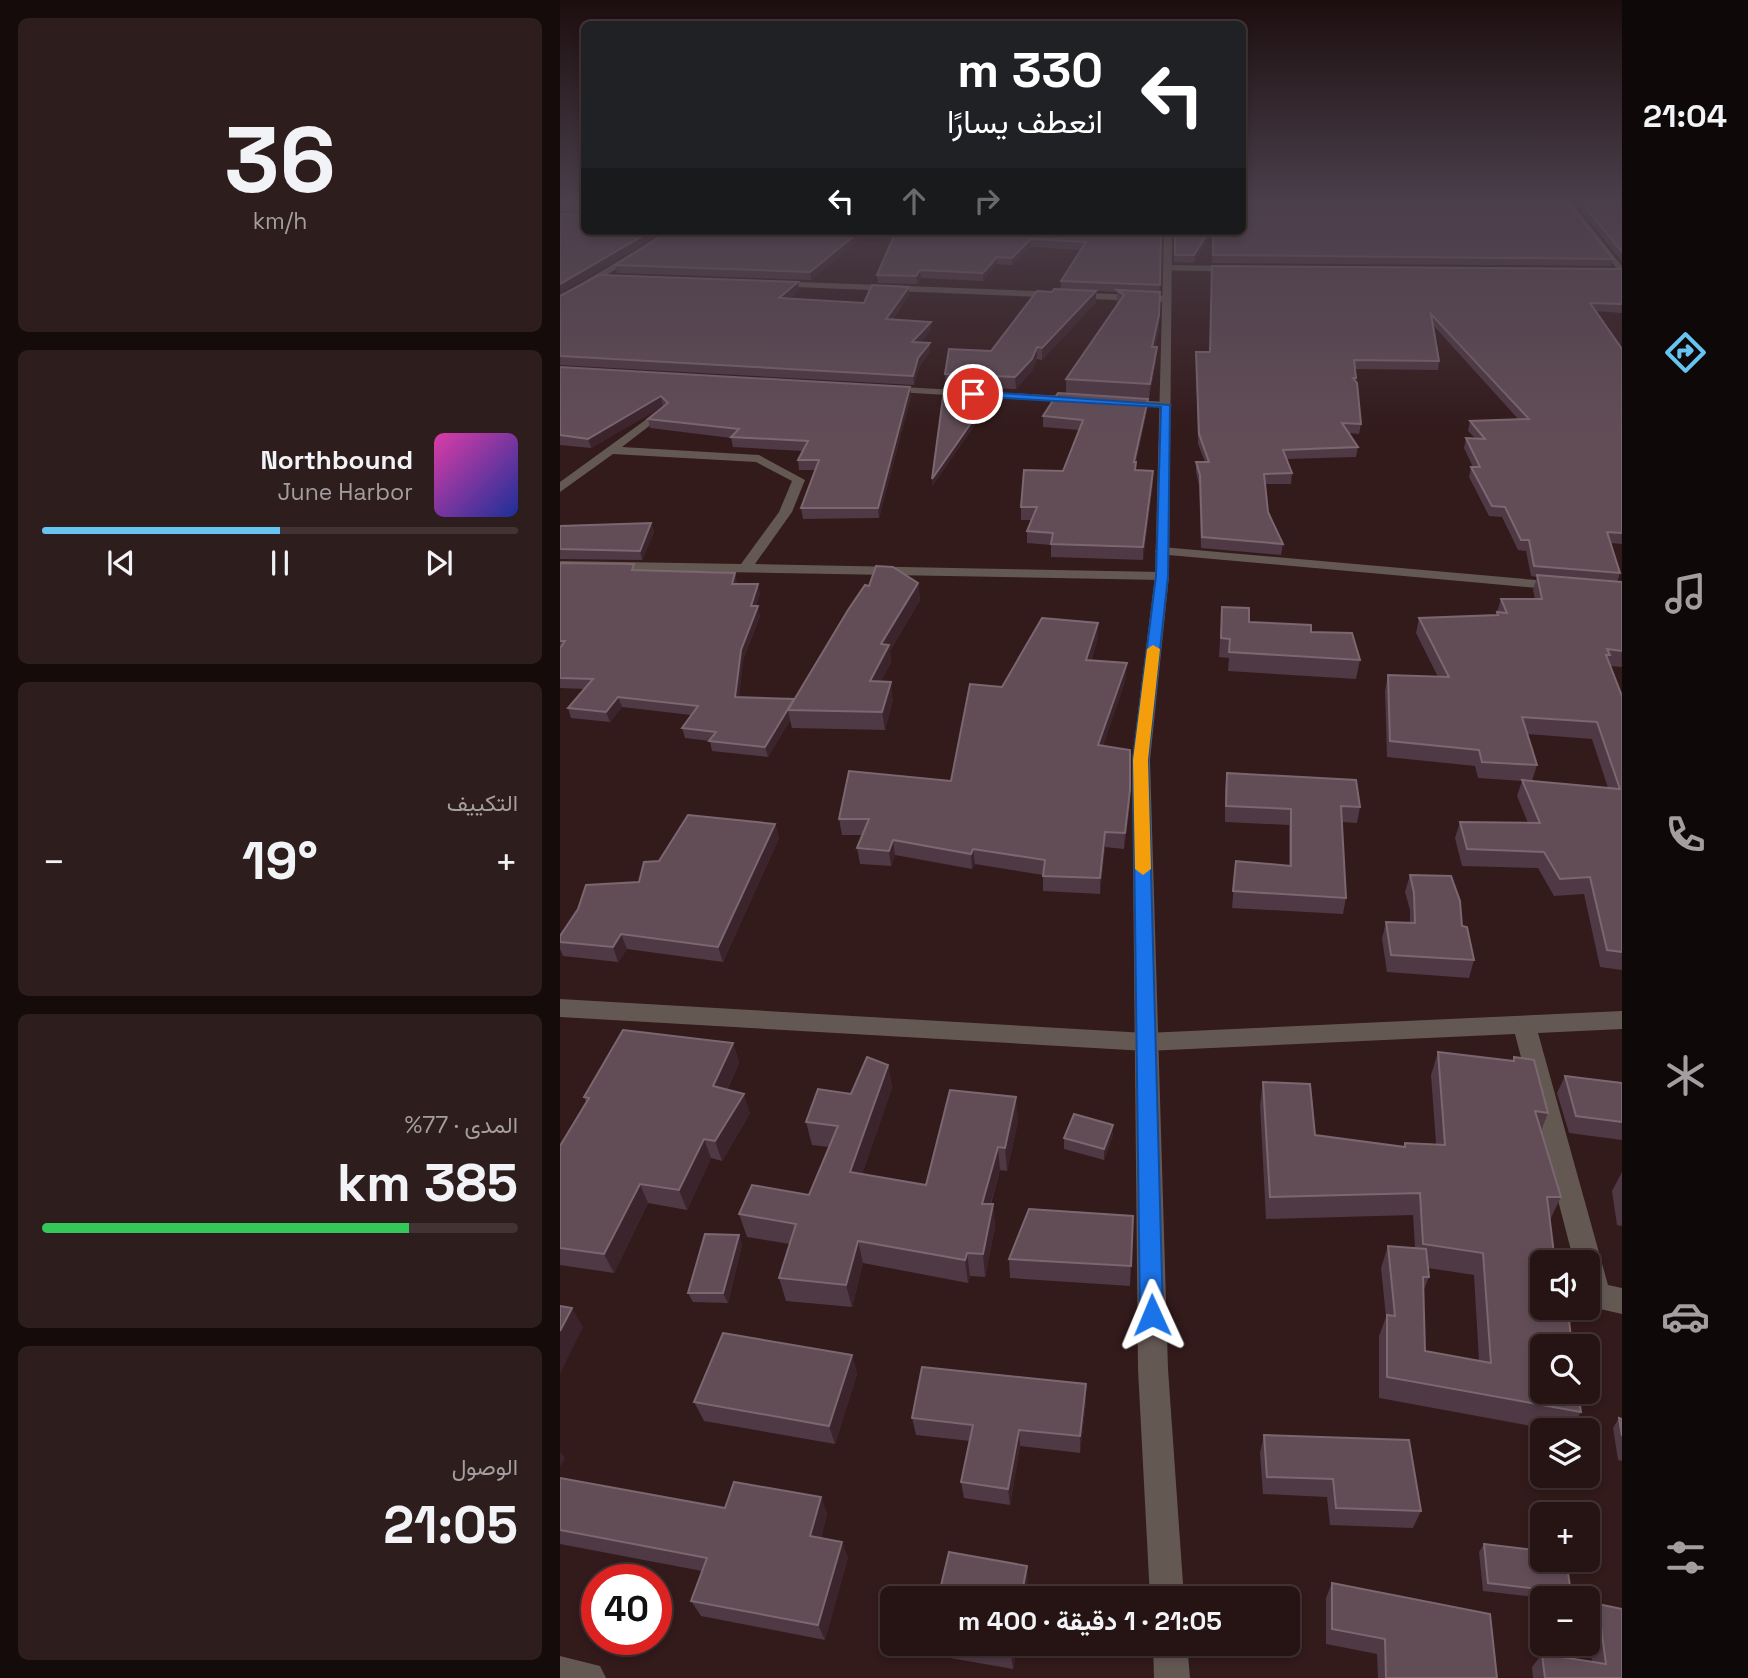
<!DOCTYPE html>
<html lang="ar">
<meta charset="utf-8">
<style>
body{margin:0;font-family:"Space Grotesk",Vazirmatn,sans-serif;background:#2e1d1d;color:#f1f3f6;direction:rtl;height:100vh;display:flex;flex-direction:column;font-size:26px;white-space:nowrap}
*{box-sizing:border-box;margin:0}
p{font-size:23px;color:#a49ea0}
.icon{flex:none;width:38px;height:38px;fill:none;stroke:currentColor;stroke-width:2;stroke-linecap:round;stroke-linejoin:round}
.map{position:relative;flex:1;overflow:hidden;direction:ltr}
.details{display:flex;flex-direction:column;gap:18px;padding:18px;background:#150b0b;width:560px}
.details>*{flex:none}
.guide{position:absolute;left:21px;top:21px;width:665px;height:214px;border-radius:10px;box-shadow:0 4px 10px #0003,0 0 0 2px #423334;direction:rtl;background:#202124;color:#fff;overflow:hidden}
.fabs{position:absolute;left:970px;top:1250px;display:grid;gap:14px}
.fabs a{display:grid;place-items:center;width:70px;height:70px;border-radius:10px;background:#261414;box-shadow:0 4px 10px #0003,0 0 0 2px #423334;font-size:35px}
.speed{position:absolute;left:21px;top:1564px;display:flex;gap:14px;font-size:35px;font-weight:700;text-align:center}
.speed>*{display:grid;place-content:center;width:91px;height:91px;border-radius:50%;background:#261414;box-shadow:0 4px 10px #0003,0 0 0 2px #423334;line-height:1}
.speed .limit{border:10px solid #d22;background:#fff;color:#111}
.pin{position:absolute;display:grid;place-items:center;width:60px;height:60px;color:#fff;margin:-30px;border:4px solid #fff;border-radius:50%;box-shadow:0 2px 7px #0007}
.me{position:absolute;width:77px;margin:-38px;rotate:359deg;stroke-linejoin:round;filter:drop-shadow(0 0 5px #0008)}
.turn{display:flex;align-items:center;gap:24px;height:147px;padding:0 28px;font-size:32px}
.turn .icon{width:91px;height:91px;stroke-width:2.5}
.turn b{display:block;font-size:49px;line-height:60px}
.lanes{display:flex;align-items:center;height:66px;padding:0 28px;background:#0003;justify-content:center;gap:35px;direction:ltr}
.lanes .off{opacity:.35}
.big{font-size:52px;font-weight:700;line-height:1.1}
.details .tile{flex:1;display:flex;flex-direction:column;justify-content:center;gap:10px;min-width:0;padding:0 24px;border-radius:10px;background:#2e1d1d}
.details .dial{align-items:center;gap:0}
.dial b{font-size:91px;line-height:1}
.song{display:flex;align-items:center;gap:21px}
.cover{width:84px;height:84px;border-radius:10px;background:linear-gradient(135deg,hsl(320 70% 55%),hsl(230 70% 35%))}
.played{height:7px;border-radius:4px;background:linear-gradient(90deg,#67c4f0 50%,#423334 50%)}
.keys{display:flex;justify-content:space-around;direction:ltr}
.heat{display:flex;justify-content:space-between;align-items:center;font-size:38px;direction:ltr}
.charge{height:10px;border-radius:5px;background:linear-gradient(90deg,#34c759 77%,#423334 0)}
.trip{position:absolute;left:320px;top:1586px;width:420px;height:70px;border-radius:10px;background:#261414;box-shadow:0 4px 10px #0003,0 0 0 2px #423334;font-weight:700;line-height:70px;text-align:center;direction:rtl}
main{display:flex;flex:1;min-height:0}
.dock{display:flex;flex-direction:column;width:126px;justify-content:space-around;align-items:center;background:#0f0808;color:#a49ea0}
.dock .icon{width:49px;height:49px}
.dock .current{color:#67c4f0}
.dock b{font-size:32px;color:#f1f3f6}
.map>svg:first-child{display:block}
</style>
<main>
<nav class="dock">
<b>21:04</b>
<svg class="icon current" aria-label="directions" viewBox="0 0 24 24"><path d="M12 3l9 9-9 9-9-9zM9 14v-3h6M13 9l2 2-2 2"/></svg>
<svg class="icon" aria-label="music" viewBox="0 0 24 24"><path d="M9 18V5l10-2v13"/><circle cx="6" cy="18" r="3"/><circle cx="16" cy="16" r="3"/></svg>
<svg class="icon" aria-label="phone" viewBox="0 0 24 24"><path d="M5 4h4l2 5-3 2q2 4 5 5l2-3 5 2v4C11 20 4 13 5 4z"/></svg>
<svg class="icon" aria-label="climate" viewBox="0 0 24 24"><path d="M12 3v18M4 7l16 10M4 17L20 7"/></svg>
<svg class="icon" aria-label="car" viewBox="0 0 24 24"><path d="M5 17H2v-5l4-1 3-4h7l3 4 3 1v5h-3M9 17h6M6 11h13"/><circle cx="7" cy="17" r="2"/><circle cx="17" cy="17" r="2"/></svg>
<svg class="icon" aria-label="filters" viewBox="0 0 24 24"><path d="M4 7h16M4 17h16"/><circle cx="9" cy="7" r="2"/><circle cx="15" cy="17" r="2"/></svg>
</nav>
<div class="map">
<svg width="1062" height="1678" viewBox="0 0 1062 1678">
<rect width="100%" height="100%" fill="#331a1b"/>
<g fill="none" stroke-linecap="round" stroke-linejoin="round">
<g fill="#645853" fill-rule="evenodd">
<polygon points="1000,198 1008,198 1062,266 1062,275"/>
<polygon points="109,231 119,231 0,303 0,296"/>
<polygon points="606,265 676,266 680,269 676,272 603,270"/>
<polygon points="213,281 606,296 611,299 606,302 210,286"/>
<polygon points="324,386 521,397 526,400 521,403 320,391 320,387"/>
<polygon points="562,399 606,402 612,405 606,408 558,404 558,400"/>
<polygon points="102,408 108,411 106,413 62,447 199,455 245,480 232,512 195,564 602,572 609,576 602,580 0,569 0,561 181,564 219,512 232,481 196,462 53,454 0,492 0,482"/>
<polygon points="602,547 999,582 1006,586 999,590 597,554 595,551"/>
<polygon points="0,999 586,1033 1062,1011 1062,1029 978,1033 1048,1285 1062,1288 1062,1314 1027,1306 1027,1262 1014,1262 955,1034 586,1051 0,1017"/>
<polygon points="0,1656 40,1666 46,1678 0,1678"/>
</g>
<g fill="#645853" fill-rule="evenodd">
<polygon points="604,231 612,231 609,576 590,760 608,1369 624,1598 590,1598 578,1369 572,760 595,576"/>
<polygon points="593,1643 627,1643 630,1678 594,1678"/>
</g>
</g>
<g fill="#4f3944" fill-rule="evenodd">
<polygon points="0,198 24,198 24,231 105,231 0,293 22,215 24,213 0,212"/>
<polygon points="1011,198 1062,198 1062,262"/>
<polygon points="109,231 309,231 251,280 57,273 55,265"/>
<polygon points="336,231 601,231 599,328 595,347 596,361 589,398 506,394 506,379 558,304 557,303 557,292 501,289 501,281 521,250 471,247 452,265 437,264 423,281 361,278 357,284 318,283 317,275"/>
<polygon points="615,231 653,231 634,263 614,262"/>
<polygon points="653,231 1053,259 1051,266 652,263"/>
<path d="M1062,269V313L1036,311L1062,349V544L1050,543L1060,573L1057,582H1062V667L1050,666L1062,696V970L1040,967L1024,894L994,896L978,868L902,866L895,838L900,822L968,823L957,796L962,781L918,778L915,766L827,757L825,691L828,675L878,677L856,633L859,618L936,615L941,599H975L973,590L977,577L971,576L966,551L958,550L942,517L929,516L909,477L911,467H913L904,448L906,438H915L908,431L910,421L959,420L874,326L879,361L878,370L795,369L796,382L801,424L799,434L789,433L798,447L796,457L727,459L732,473L731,484H705L708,512L723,544L721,555L641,548L639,485L636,472V462H645L638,444L636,352H649ZM967,734L1032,739L1048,788L972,781L977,765Z"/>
<polygon points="238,282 239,290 229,299 304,303 349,295 333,319 371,330 360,343 370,343 370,352 359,367 354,385 0,365 0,296"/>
<polygon points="536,291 536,302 482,360 477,359 472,371 456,389 386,387 385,374 431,351 492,292"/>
<polygon points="0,367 350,387 351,396 319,518 243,519 241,508 255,470 239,470 238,460 243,451 173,447 171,438 90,428 88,419 104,406 103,406 31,448 0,445"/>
<polygon points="588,399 587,410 576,462 576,470 593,483 583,560 491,557 491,545 467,543 467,531 472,520 461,520 461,507 503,471 519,430 483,427 483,416"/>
<polygon points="91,523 94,532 82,560 0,559 0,526"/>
<polygon points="0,563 177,582 177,584 200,593 196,606 200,616 183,660 179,697 234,699 358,583 360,600 330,651 331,662 321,681 333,699 325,730 232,728 230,720 208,757 152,751 150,741 125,738 122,728 131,715 62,707 50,722 11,718 8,708 25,689 0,688"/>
<polygon points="662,607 689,622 751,632 800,660 796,679 668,671 669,658 659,657"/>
<polygon points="538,623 538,637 531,661 566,678 543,746 570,790 570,805 564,849 545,847 540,894 483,891 483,875 415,864 412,869 335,855 331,866 300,864 297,848 303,835 282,835 279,819 391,781 442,687"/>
<polygon points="667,773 800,807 797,823 782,822 786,898 783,914 672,908 676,861 729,866 729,825 665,822 665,789"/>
<polygon points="215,824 219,838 163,962 67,949 58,962 3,956 0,949 0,936 79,882 99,861"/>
<polygon points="850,875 902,926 914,960 909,978 827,972 822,939 826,922 850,923 850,910 845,892"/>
<polygon points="173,1043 179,1063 167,1090 190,1113 162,1161 151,1158 127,1210 88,1203 54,1273 0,1265 0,1146 26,1102 24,1097"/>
<path d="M878,1052L953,1061L954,1057L988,1113L981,1131L1001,1197L990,1220L982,1262L1021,1412L1010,1430H993L819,1398V1336L826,1317L821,1268L828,1246L855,1248L853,1215L706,1219L700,1105L703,1082L755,1135L843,1147L845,1143L876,1144L871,1075ZM868,1268L914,1275L919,1361L865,1351L863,1292L869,1277Z"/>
<polygon points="328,1065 332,1088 302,1174 366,1185 458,1121 447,1171 440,1170 431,1204 433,1204 435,1227 425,1277 410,1276 408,1283 303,1263 292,1307 226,1301 219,1278 230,1244 187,1237 179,1214 249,1195 269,1147 252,1145 246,1122 291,1094"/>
<polygon points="1005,1076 1062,1083 1062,1140 1009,1133 997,1093"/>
<polygon points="553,1135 544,1160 504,1149 504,1138"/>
<polygon points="1062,1172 1062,1226 1057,1225 1052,1191"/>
<polygon points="573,1216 570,1286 450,1278 449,1259"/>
<polygon points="179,1235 182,1245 168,1303 133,1302 128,1293"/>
<polygon points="292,1355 297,1374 275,1444 144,1421 134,1402"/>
<polygon points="526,1401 520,1453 460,1446 450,1505 404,1498 401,1482 410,1441 356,1435 352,1418"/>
<polygon points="1059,1418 1062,1419 1062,1461 1058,1460 1053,1428"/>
<polygon points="704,1435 861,1511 853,1528 770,1525 767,1497 703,1494 700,1453"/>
<polygon points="0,1478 165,1508 261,1497 267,1514 261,1538 288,1557 265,1640 141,1616 131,1601 142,1571 0,1544"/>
<polygon points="924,1544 1011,1593 1008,1598 982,1598 923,1591 919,1552"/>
<polygon points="772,1583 937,1678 818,1678 817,1654 766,1644 766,1598"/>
<polygon points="1038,1604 1062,1678 973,1678 972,1667 982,1654 1032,1662 1027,1616"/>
<polygon points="370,1643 458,1643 453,1669 373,1655"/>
</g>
<g fill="#3c242c">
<polygon points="91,231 105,231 0,293 0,284"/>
<polygon points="300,231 309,231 251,280 250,272"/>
<polygon points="649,231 653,231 634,263 634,255"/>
<polygon points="471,239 471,247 452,265 452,258"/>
<polygon points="437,257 437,264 423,281 423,273"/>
<polygon points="360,270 361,278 357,284 356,276"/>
<polygon points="238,282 239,290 220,307 219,298"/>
<polygon points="349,287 349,295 327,327 326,319"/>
<polygon points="536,291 536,302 482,360 482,348"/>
<polygon points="599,315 599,328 592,361 592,347"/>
<polygon points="371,322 371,330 353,351 352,342"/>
<polygon points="370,343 370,352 359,367 354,385 353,376 358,358"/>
<polygon points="477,347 477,359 472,371 456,389 455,377"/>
<polygon points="597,347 596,361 589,398 590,384"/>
<polygon points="350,387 351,396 319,518 318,508"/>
<polygon points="432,393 432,401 372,487 372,479"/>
<polygon points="101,396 103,406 31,448 28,439"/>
<polygon points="588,399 587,410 573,474 574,462"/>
<polygon points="593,471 593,483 583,560 583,547"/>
<polygon points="91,523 94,532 82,560 80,551"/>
<polygon points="175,573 177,582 174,593 172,584"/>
<polygon points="358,583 360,600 330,651 331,662 313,699 310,681 321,644"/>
<polygon points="198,584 200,593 193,616 191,606"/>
<polygon points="198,606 200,616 183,660 178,707 175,697 181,650"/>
<polygon points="538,623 538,637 526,675 526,660"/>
<polygon points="567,663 566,678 538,761 538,745"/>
<polygon points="331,682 333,699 325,730 322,712"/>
<polygon points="58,697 62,707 50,722 46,712"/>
<polygon points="228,710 230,720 208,757 205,747"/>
<polygon points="570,790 570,805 564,849 565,833"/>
<polygon points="215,824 219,838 163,962 158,947"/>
<polygon points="545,832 545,847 540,894 540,878"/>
<polygon points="333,840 335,855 331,866 329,851"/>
<polygon points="413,849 415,864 412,869 411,854"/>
<polygon points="61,934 67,949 58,962 53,947"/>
<polygon points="173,1043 179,1063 159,1106 153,1086"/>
<polygon points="328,1065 332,1088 295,1195 290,1172"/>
<polygon points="184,1094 190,1113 162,1161 155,1141"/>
<polygon points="456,1097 458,1121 447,1171 445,1148"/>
<polygon points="553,1125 553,1135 544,1160 544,1149"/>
<polygon points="144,1139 151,1158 127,1210 119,1190"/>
<polygon points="438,1147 440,1170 424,1226 422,1204"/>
<polygon points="80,1184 88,1203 54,1273 44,1254"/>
<polygon points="433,1204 435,1227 425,1277 423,1254"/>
<polygon points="179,1235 182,1245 168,1303 163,1293"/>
<polygon points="298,1241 303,1263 292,1307 286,1285"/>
<polygon points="407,1253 410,1276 408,1283 405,1260"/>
<polygon points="12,1308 23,1327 0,1374 0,1331"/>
<polygon points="292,1355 297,1374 275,1444 269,1426"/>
<polygon points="526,1384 526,1401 520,1453 520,1436"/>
<polygon points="459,1430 460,1446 450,1505 448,1489"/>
<polygon points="0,1451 5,1458 0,1467"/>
<polygon points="261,1497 267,1514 257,1552 250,1536"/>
<polygon points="282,1542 288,1557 265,1640 258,1625"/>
<polygon points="467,1566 468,1582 466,1598 461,1598"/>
<polygon points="453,1643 458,1643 453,1669 451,1655"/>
</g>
<g fill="#624d57" stroke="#7a676f" stroke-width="2">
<polygon points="0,198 24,198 24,211 22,205 0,205"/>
<polygon points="682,198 1004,198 1053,259 653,255 653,231 682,231"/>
<polygon points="1018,198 1062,198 1062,252"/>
<polygon points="24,212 24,231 91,231 0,284 0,214 22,215"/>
<polygon points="109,231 300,231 250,272 55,265"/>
<polygon points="336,231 601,231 600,285 501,281 526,242 471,239 452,258 437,257 423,273 360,270 356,276 317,275"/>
<polygon points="615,231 649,231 634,255 615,255"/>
<polygon points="652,266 1062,269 1062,304 1030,303 1062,349 1062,533 1047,532 1060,573 974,566 969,540 961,540 945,507 932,506 911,467 920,467 906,438 925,439 910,421 969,419 871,314 879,361 794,360 796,378 793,378 797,383 801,424 782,423 798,447 723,450 732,473 704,474 708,512 723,544 642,537 640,475 636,462 649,462 639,434 636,352 650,352"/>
<polygon points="39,275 238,282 219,298 304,303 312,285 349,287 326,319 371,322 352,342 370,343 358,358 353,376 0,356 0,296"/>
<polygon points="494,289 536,291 482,348 477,347 472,359 455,377 385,374 389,349 431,351 477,291 492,292"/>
<polygon points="557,290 600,292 599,315 592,347 597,347 590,384 506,379 564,295"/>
<polygon points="0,367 350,387 318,508 241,508 259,460 238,460 248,441 171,437 179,429 88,419 108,403 101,396 28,439 0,435"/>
<polygon points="384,390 432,393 372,479"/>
<polygon points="498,393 588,399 574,462 576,462 575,470 593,471 583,547 491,544 493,533 467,531 477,507 461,507 464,470 503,471 523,420 483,416"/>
<polygon points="91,523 80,551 0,549 0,526"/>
<polygon points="0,563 74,564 72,570 175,573 172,584 198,584 191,606 198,606 181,650 175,697 234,699 205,747 149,741 156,732 122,728 138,706 58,697 46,712 8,708 33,679 0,678 0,648 5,641 0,641"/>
<polygon points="316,566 333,567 358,583 321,644 329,645 310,681 331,682 322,712 228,710 288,610 305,585 309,586"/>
<polygon points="977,575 1062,582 1062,651 1047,649 1050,655 1046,655 1062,696 1062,952 1047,950 1030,877 1000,879 984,852 907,849 900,822 980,823 962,780 1060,789 1037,722 962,717 977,765 922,762 919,750 830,741 828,675 889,677 859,618 938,615 937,612 947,613 941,599 982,599"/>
<polygon points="662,607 689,608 689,622 751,625 751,632 792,633 800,660 669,652 670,639 661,638"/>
<polygon points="482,618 538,623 526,660 567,663 538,745 570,750 570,790 565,833 545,832 540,878 483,876 485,860 413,849 411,854 333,840 329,851 297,848 309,819 279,819 289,771 391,781 410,684 442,687"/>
<polygon points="667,773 796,780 800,807 781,806 786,898 673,891 676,861 731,866 731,809 666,806"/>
<polygon points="128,815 215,824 158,947 61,934 53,947 0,942 0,936 18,909 26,885 79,882 84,862 99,861"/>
<polygon points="850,875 891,876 900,901 902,926 907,927 914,960 831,955 826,922 855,923 854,893"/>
<polygon points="63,1030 173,1043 153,1086 184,1094 155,1141 144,1139 119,1190 80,1184 44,1254 0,1248 0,1146 29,1098 24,1097"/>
<polygon points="878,1052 954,1061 954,1057 974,1060 988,1113 975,1111 1001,1197 987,1197 995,1262 982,1262 982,1307 1001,1307 1001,1311 1008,1312 1012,1346 982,1346 982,1391 1018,1391 1021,1412 827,1377 827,1315 835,1316 828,1246 866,1249 869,1277 863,1277 865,1351 931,1363 923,1253 863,1244 860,1193 710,1197 703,1082 750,1084 755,1135 845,1147 845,1143 885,1145"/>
<polygon points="307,1057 328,1065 290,1172 366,1185 390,1090 456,1097 445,1148 438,1147 422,1204 433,1204 423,1254 407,1253 405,1260 298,1241 286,1285 219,1278 236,1224 179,1214 192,1185 249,1195 278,1126 246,1122 258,1089 291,1094"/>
<polygon points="1005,1076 1062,1083 1062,1122 1016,1116"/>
<polygon points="514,1114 553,1125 544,1149 504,1138"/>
<polygon points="469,1209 573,1216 571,1266 449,1259"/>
<polygon points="145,1234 179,1235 163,1293 128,1293"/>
<polygon points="0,1306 12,1308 0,1331"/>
<polygon points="163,1333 292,1355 269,1426 134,1402"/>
<polygon points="362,1367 526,1384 520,1436 459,1430 448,1489 401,1482 413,1425 352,1418"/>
<polygon points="1059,1418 1062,1419 1062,1436"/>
<polygon points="704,1435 849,1440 861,1511 776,1508 773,1479 707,1477"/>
<polygon points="0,1478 165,1508 174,1482 261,1497 250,1536 282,1542 258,1625 131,1601 147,1558 0,1530"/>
<polygon points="924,1544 982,1551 982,1559 1006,1559 1011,1593 928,1583"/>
<polygon points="389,1552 467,1566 461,1598 378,1598"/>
<polygon points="772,1583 930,1614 937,1678 826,1678 825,1639 772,1629"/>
<polygon points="1038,1604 1062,1609 1062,1678 985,1678 982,1654 1046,1664"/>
<polygon points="386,1643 453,1643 451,1655"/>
</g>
<linearGradient id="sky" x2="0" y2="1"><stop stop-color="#1c0e0f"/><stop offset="0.46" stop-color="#4a3e4a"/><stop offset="1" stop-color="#4a3e4a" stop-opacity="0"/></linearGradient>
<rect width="1062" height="433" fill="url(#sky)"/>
<polygon fill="#1a73e8" stroke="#114b97" stroke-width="2" points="413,391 610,405 608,576 588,760 603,1315 600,1323 592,1326 583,1323 580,1315 573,760 596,576 601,407 410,396"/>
<polygon fill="#f59e0b" points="593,645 600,649 588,760 591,869 583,875 575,869 573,760 587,649"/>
</svg>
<div class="fabs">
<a><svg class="icon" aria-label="sound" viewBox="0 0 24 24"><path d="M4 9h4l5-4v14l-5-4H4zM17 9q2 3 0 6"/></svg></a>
<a><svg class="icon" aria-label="search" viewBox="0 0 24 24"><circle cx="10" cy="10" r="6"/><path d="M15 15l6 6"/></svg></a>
<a><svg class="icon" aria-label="layers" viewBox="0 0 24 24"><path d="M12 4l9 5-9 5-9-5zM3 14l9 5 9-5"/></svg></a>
<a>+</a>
<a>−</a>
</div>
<div class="speed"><div class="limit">40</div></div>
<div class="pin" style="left:413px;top:394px;background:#d93025"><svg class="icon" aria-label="arrive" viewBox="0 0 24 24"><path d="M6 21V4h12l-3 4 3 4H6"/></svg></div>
<svg class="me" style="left:592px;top:1315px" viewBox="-20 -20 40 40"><path d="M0-17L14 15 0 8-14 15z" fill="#1a73e8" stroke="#fff" stroke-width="4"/></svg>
<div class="trip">21:05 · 1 دقيقة · 400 m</div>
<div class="guide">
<div class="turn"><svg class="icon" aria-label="left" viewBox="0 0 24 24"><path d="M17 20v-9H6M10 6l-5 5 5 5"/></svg><div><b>330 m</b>انعطف يسارًا</div></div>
<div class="lanes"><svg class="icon" aria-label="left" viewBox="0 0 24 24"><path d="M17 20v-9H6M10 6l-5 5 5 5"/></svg><svg class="icon off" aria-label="ahead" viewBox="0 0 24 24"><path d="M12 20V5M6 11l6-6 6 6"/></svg><svg class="icon off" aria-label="right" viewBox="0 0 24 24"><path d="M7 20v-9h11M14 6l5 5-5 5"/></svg></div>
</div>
</div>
<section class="details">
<div class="tile dial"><b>36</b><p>km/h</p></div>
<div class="tile">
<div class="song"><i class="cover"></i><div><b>Northbound</b><p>June Harbor</p></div></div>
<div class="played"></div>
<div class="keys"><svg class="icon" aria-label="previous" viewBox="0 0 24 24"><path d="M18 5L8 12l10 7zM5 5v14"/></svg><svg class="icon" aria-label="pause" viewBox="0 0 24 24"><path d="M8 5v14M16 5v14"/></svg><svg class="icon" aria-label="next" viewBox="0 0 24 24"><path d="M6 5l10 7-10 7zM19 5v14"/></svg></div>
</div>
<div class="tile"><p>التكييف</p>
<div class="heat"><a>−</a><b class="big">19°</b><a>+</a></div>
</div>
<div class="tile"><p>المدى · 77%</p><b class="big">385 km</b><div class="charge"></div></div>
<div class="tile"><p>الوصول</p><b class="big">21:05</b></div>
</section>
</main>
